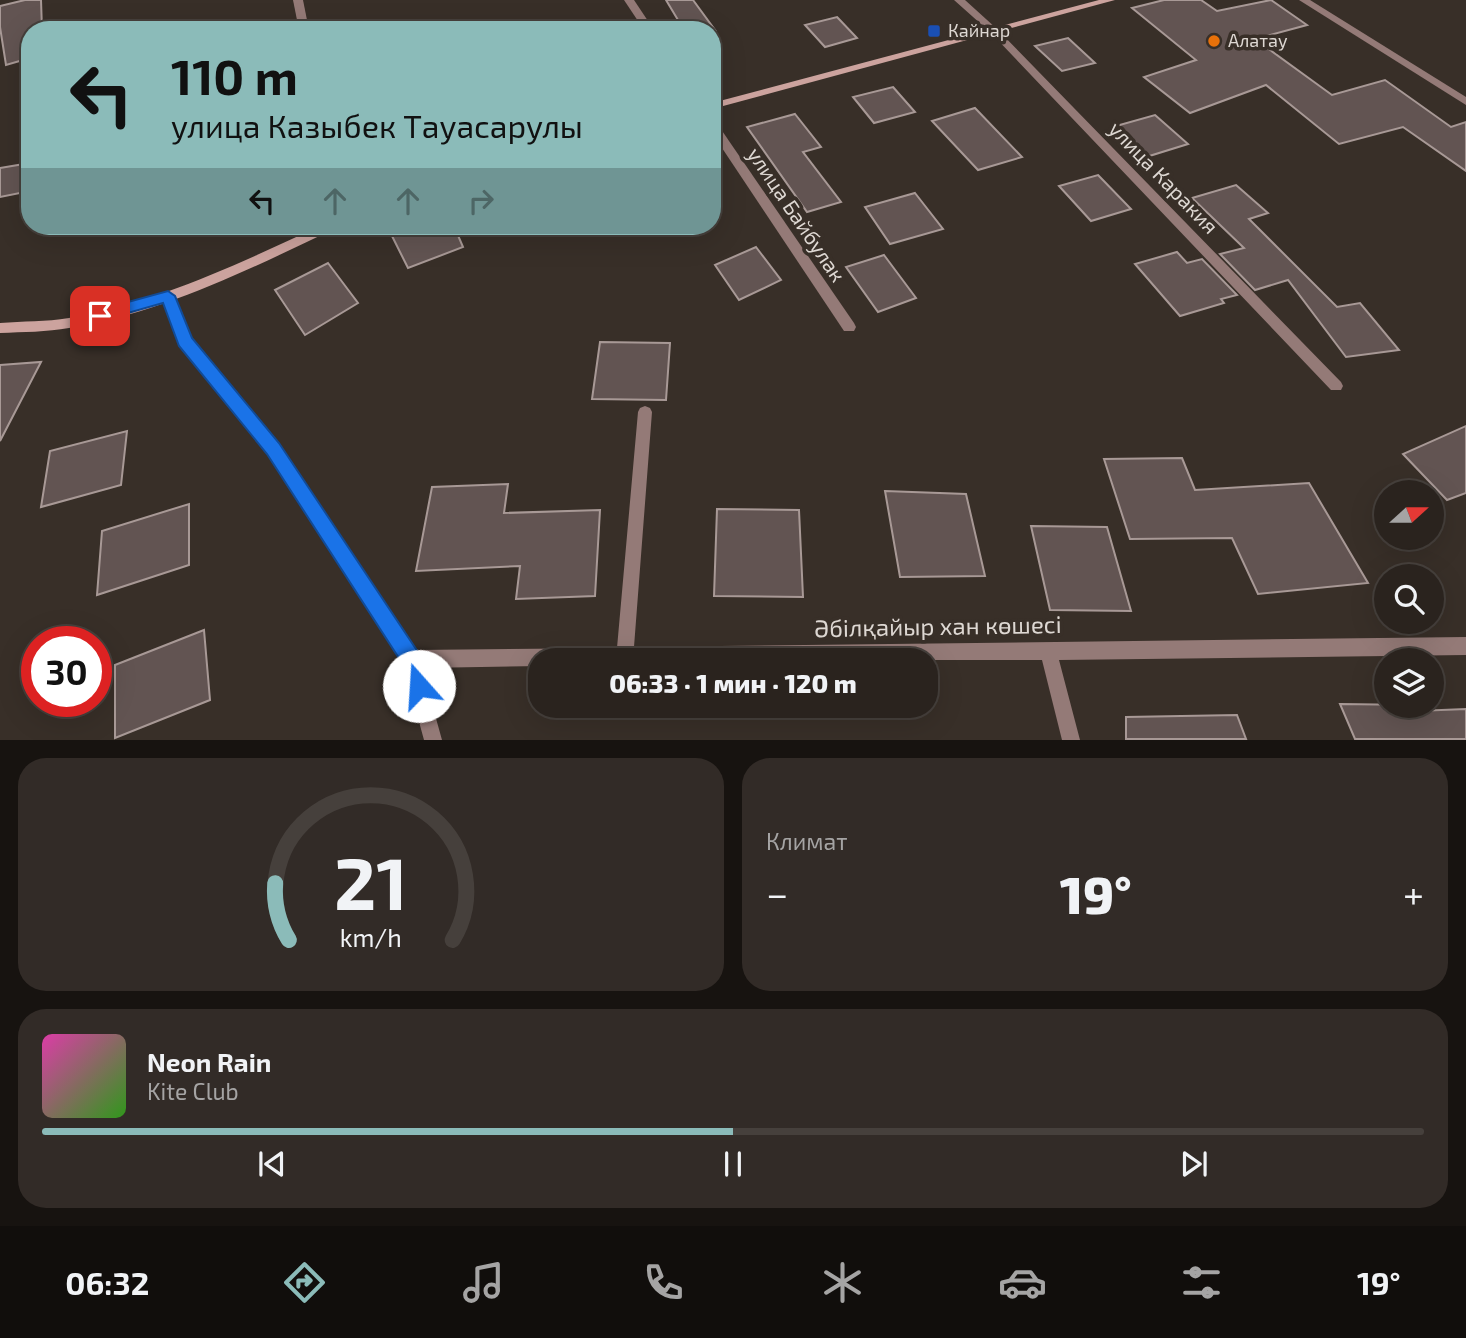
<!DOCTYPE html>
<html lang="ru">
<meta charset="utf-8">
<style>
body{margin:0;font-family:"Exo 2",sans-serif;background:#322b27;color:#f1f3f6;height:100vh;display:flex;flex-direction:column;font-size:26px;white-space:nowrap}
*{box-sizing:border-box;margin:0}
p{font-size:23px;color:#a5a4a4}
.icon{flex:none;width:38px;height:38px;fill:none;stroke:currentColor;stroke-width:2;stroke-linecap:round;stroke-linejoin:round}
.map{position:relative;height:740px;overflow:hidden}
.drawer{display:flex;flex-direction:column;gap:18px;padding:18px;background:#171310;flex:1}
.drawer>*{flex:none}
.banner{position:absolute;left:21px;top:21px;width:700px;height:214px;border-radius:28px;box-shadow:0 7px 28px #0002,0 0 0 2px #46403c;background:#8bbbb9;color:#111;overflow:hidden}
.needle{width:46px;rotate:69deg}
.controls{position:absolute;left:1374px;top:480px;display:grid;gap:14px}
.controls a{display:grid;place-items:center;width:70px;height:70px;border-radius:50%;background:#2a231e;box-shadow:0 7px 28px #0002,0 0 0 2px #46403c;font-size:35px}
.speed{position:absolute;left:21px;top:626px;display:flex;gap:14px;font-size:35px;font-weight:700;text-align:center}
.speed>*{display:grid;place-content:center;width:91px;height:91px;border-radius:50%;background:#2a231e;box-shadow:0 7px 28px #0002,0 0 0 2px #46403c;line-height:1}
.speed .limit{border:10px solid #d22;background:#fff;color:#111}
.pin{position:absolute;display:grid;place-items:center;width:60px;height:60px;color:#fff;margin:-30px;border-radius:14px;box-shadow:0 4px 10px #0006}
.me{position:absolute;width:77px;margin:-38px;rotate:341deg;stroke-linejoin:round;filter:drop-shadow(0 0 5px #0008)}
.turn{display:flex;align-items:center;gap:24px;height:147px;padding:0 35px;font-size:32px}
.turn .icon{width:91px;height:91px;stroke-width:2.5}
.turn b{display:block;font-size:49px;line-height:60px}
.lanes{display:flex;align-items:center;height:66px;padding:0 35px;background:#0003;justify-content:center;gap:35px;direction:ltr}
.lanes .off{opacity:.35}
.big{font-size:52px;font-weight:800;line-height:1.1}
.drawer .card{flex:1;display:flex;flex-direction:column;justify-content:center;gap:10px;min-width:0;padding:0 24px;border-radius:28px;background:#322b27}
.drawer .dial{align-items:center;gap:0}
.dial svg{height:182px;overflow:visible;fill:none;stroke:#46403c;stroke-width:7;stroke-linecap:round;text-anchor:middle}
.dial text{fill:#f1f3f6;stroke:none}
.song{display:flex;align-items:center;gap:21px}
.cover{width:84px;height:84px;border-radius:10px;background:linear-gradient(135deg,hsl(320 70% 55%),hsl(110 70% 35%))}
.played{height:7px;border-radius:4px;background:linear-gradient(90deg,#8bbbb9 50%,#46403c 50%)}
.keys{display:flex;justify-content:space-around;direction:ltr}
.heat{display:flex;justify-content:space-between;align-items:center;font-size:38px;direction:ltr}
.drawer .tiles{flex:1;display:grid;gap:18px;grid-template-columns:1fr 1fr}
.card:last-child{grid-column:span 2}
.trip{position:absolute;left:528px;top:648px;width:410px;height:70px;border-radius:28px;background:#2a231e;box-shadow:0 7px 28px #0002,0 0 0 2px #46403c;font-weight:800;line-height:70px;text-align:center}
.dock{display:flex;height:112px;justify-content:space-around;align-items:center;background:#110e0c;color:#a5a4a4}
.dock .icon{width:49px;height:49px}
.dock .on{color:#8bbbb9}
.dock b{font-size:32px;color:#f1f3f6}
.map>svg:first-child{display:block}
</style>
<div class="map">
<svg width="1466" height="740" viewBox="0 0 1466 740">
<rect width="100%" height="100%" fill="#382f28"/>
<g fill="#625452" stroke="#a89996" stroke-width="2">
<polygon points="25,0 41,0 42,30 30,30 30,58 6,65 0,27 0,6"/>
<polygon points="666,0 693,0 715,30 684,30"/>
<polygon points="1164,0 1201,0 1217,11 1271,0 1307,25 1255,39 1332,95 1385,80 1451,127 1466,122 1466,171 1403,127 1339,144 1266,85 1190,113 1144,77 1196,60 1132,8"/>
<polygon points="837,17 857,38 825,47 805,25"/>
<polygon points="1068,38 1095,63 1062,71 1035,46"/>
<polygon points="893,87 915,112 874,123 853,97"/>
<polygon points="975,108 1022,157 978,170 932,121"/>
<polygon points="795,114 821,147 803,152 841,202 807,212 747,127"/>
<polygon points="1155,115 1188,144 1146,157 1116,126"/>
<polygon points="30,163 30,191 0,197 0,168"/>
<polygon points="1098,175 1131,209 1091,221 1059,186"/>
<polygon points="1236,185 1268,213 1249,219 1337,307 1360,303 1399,350 1346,357 1288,280 1255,290 1220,254 1244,248 1192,198"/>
<polygon points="915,193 943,229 890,244 865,207"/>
<polygon points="418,226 454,226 463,247 408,268 392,236"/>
<polygon points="756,247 781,280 739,300 715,265"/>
<polygon points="1177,252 1187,263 1202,259 1237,295 1221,299 1224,303 1180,316 1135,264"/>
<polygon points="884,255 916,298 878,312 846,267"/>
<polygon points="328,263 358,303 305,335 275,290"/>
<polygon points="600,342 670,343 666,400 592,399"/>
<polygon points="41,362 0,441 0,365"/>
<polygon points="1466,426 1466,493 1447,500 1403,454"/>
<polygon points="127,431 121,485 41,507 50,451"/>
<polygon points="1182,458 1195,490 1309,483 1368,583 1258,594 1232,538 1130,539 1104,459"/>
<polygon points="508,484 504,513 600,510 595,596 516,599 520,566 416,571 432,487"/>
<polygon points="885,491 966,494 985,576 900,577"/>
<polygon points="189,504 189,565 97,595 102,531"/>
<polygon points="717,509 799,510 803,597 714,596"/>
<polygon points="1031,526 1107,527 1131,611 1050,610"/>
<polygon points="204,630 210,700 115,738 115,665"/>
<polygon points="1340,704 1415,705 1417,711 1466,709 1466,739 1355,739"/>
<polygon points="1237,715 1246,739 1126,739 1126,717"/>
</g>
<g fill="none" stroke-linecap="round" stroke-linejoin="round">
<g fill="#947a77" fill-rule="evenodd">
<polygon points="293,0 303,0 309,30 299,30"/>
<polygon points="624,0 634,0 654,30 644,30"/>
<polygon points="954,0 965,0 997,29 1341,382 1343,386 1341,390 1331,390 991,33"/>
<polygon points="1299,0 1310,0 1466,97 1466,105"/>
<polygon points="712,121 716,122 854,323 856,327 854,331 844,331 712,133"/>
<polygon points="168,292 175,297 191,338 278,443 415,650 617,648 638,412 640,408 645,406 650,408 652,412 634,647 1466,637 1466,655 1059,660 1080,740 1062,740 1042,660 541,660 541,666 422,668 442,740 424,740 403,663 268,453 180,345 161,297"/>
</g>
<g fill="#cca39e" fill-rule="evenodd">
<polygon points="1099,0 1115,0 712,109 712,103"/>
<path d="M320,226H336L334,229C250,269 162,313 69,328C47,332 23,332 0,333V323C23,321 46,322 69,318C157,303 240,263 320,226Z"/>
</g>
</g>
<polygon fill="#1a73e8" stroke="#114b97" stroke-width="2" points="168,291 175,296 192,338 279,443 418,652 429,686 426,693 419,696 411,693 402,663 267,454 179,346 163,303 100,321 93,316 95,311"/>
<rect fill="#1a4fb4" stroke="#382f28" stroke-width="2.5" x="927" y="24" width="14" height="14" rx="3.5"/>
<circle fill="#e8710a" stroke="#382f28" stroke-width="2.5" cx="1214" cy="41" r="7"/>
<g text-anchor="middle" stroke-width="7" stroke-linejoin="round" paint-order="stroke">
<g font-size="18" fill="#ded8d3" stroke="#382f28" text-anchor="start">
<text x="948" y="37">Кайнар</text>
<text x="1228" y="47">Алатау</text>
</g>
<g font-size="21" fill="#ded8d3" stroke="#382f28">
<text transform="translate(1163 178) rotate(46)" y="7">улица Каракия</text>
<text transform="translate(796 215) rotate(56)" y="7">улица Байбулак</text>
</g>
<g font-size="24" fill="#ded8d3" stroke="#382f28">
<text transform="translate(938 627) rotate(-1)" y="8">Әбілқайыр хан көшесі</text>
</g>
</g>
</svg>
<div class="controls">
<a><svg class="needle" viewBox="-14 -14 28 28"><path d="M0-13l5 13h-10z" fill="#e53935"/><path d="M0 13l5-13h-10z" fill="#a5a4a4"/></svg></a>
<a><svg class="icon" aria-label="search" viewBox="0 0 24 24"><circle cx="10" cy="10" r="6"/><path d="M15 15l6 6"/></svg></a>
<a><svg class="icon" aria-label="layers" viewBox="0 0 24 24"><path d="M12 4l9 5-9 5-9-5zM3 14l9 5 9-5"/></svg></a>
</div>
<div class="speed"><div class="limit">30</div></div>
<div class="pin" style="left:100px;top:316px;background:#d93025"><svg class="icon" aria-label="arrive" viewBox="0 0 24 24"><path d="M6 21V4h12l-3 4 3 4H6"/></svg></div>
<svg class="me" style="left:419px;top:686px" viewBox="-20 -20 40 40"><circle r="19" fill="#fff"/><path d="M0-13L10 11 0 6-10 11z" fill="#1a73e8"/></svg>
<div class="trip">06:33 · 1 мин · 120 m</div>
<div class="banner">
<div class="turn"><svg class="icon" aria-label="left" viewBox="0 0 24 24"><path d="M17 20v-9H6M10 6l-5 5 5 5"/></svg><div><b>110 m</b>улица Казыбек Тауасарулы</div></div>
<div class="lanes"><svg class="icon" aria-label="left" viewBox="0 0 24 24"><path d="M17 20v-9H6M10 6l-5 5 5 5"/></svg><svg class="icon off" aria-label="ahead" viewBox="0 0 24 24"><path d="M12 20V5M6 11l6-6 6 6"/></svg><svg class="icon off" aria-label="ahead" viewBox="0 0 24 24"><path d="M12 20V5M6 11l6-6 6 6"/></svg><svg class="icon off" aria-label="right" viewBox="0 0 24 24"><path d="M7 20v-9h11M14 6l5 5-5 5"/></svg></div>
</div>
</div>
<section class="drawer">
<div class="tiles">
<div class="card dial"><svg viewBox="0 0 100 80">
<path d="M14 69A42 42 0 1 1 86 69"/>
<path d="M14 69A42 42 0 0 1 8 44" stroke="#8bbbb9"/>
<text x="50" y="56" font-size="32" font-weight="700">21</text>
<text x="50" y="72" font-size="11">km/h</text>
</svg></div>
<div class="card"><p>Климат</p>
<div class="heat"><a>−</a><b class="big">19°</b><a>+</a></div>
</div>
<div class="card">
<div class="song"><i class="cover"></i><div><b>Neon Rain</b><p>Kite Club</p></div></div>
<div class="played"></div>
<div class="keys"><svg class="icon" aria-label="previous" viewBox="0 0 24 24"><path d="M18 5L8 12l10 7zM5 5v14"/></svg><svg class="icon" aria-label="pause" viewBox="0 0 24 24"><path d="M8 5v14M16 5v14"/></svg><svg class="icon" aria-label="next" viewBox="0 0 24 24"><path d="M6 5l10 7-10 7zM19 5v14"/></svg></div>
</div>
</div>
</section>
<nav class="dock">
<b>06:32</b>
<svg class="icon on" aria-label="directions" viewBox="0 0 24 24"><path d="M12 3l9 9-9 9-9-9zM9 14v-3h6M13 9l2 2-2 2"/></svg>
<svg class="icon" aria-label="music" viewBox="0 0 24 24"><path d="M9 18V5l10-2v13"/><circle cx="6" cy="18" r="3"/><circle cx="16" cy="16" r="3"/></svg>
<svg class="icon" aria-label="phone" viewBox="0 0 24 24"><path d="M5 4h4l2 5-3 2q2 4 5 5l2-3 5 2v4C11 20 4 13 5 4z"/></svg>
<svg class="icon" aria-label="climate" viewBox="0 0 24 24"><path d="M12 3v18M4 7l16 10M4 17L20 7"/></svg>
<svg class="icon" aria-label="car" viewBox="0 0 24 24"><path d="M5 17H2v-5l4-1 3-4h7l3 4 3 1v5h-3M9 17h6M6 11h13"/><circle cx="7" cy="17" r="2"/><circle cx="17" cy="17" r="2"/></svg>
<svg class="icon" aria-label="filters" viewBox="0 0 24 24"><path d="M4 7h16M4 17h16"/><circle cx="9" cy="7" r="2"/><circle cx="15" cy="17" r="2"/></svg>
<b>19°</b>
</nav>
